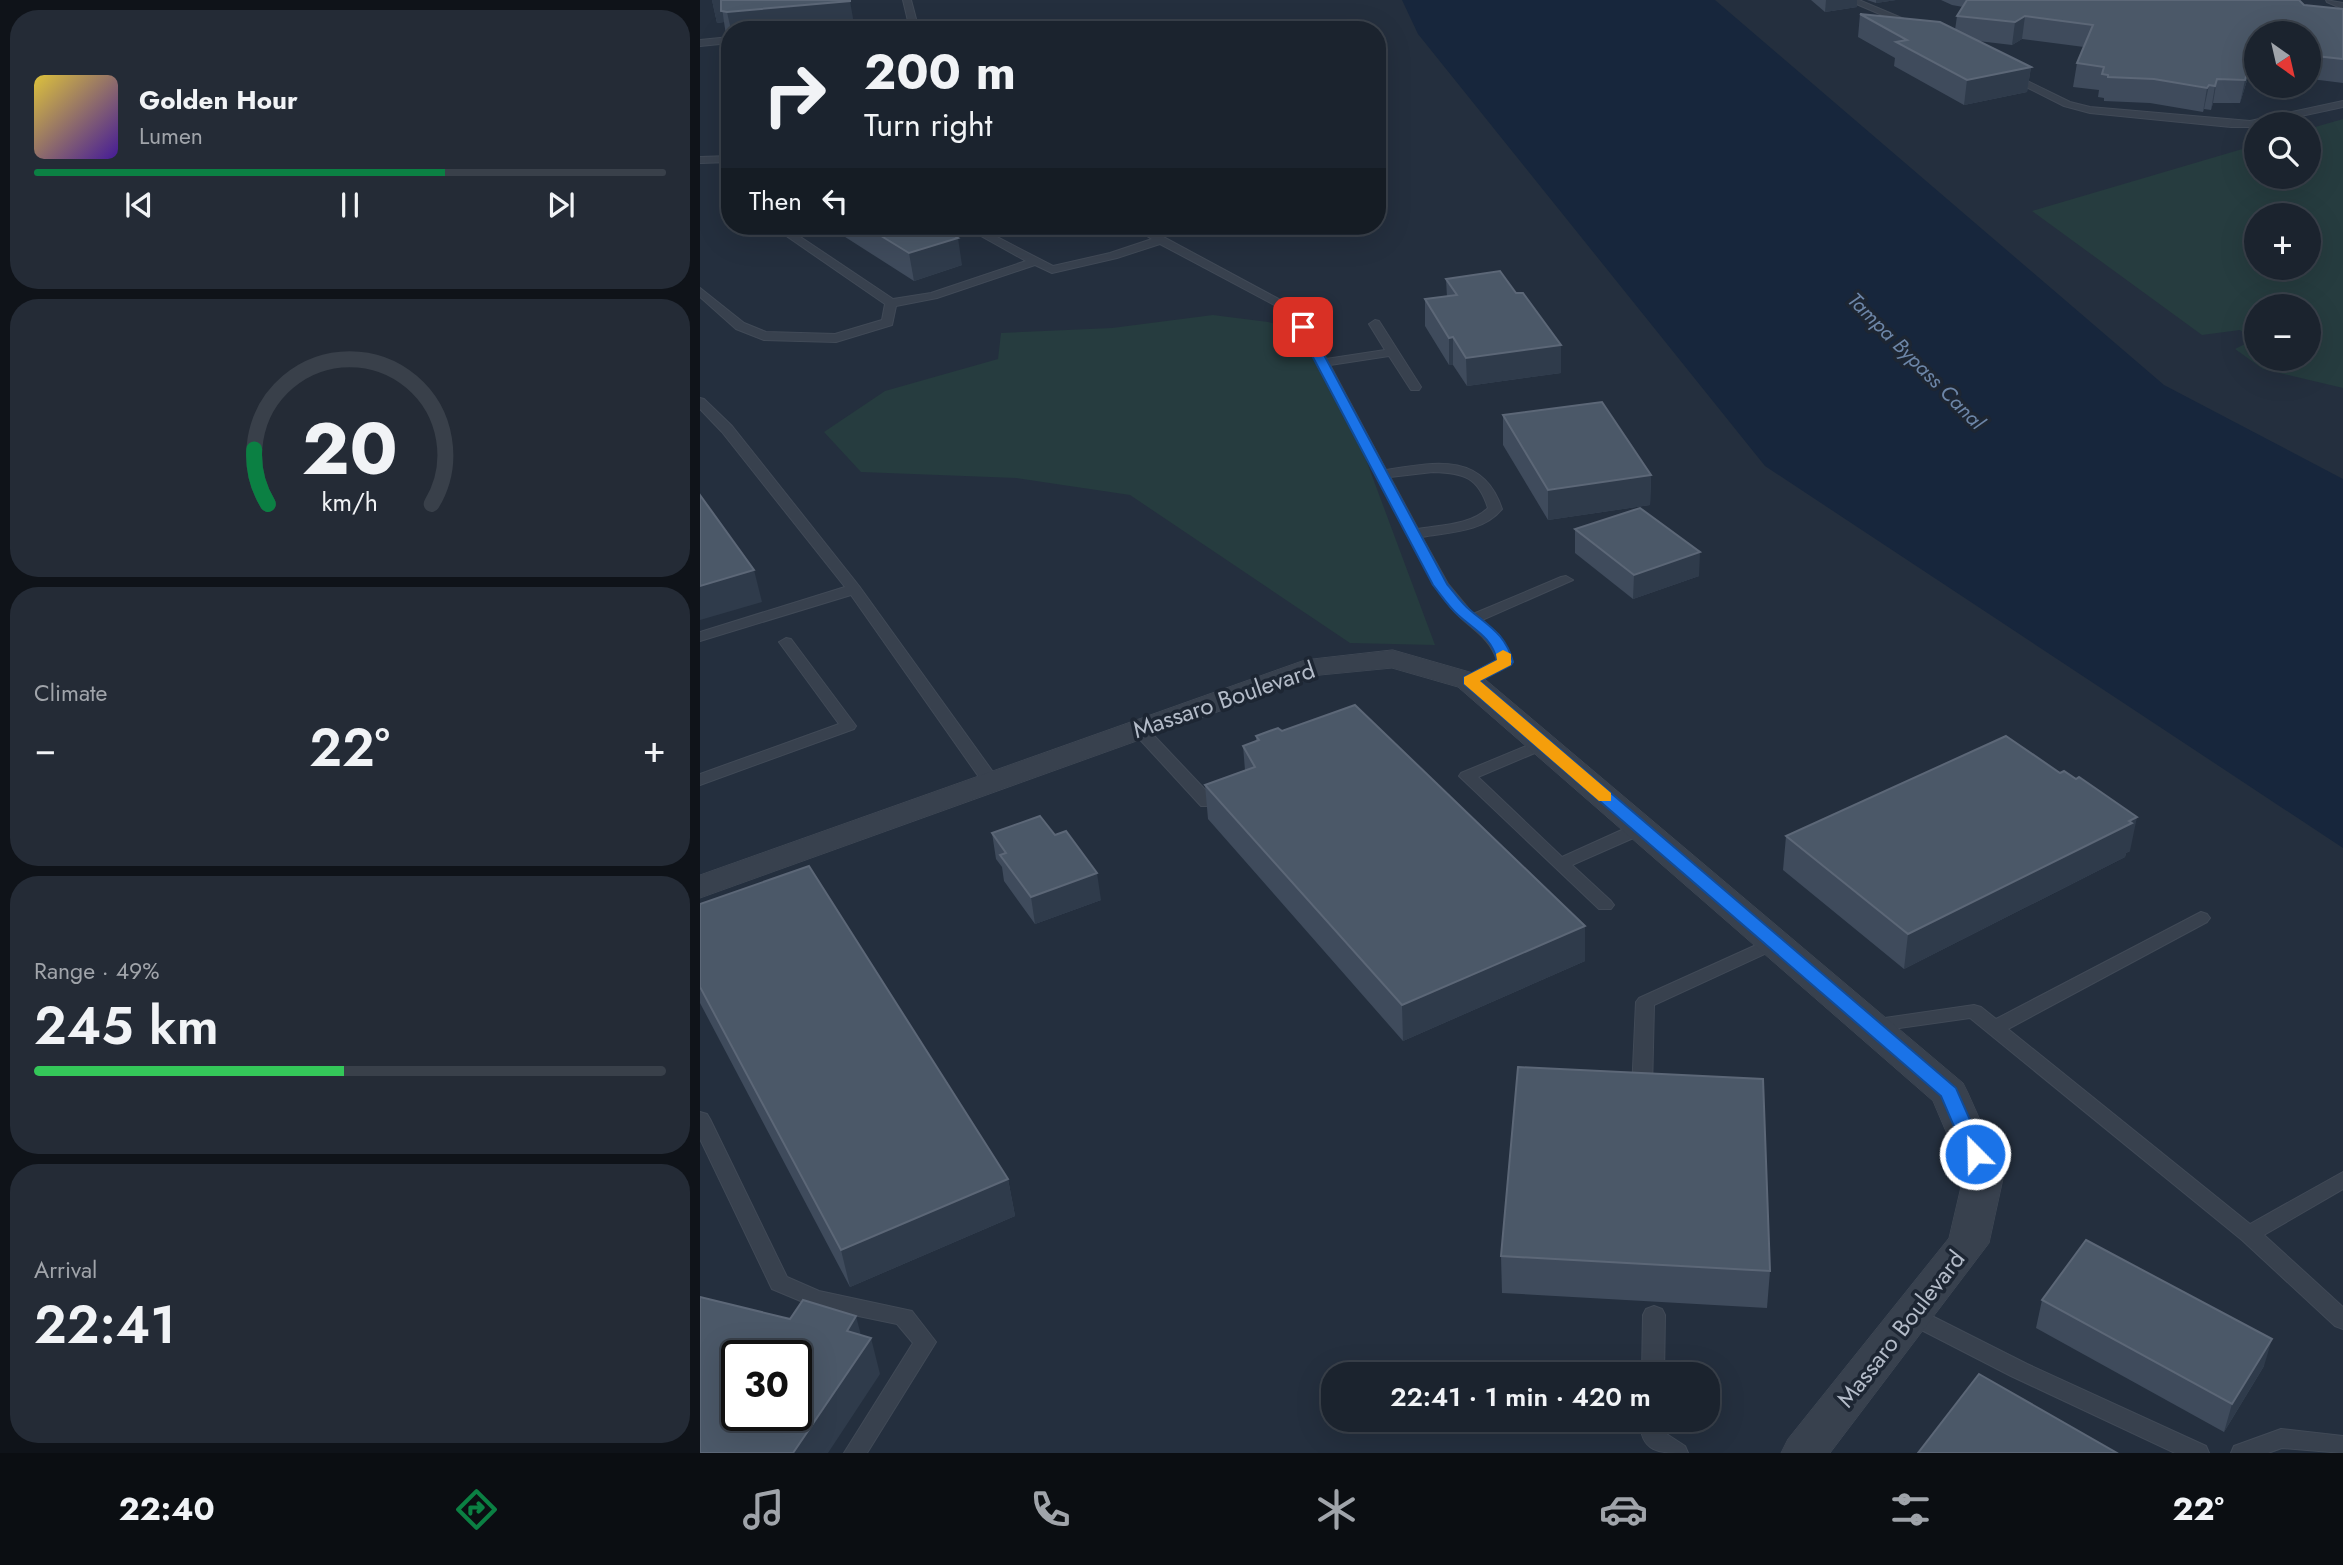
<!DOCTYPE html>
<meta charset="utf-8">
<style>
body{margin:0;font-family:Jost,sans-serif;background:#242b36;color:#f1f3f6;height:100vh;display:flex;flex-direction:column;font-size:26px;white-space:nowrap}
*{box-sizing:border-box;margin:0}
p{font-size:23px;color:#a0a4aa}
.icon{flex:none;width:38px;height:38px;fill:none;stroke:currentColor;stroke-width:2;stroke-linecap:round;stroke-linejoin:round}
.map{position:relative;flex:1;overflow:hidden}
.side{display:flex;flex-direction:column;gap:10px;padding:10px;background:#0f1319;width:700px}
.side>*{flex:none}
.guide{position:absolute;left:21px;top:21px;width:665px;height:214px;border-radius:28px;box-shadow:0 7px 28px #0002,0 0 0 2px #39404a;background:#1b232e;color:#f1f3f6;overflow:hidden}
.needle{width:46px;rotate:146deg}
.buttons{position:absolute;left:1544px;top:21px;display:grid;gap:14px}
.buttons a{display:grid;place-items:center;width:77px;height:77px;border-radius:50%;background:#1b232e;box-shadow:0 7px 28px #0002,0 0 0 2px #39404a;font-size:35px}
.speed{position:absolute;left:21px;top:1340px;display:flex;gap:14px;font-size:35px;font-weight:700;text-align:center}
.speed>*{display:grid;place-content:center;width:91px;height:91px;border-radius:50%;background:#1b232e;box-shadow:0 7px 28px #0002,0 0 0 2px #39404a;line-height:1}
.speed .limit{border:4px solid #111;border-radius:10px;background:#fff;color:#111}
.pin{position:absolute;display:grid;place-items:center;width:60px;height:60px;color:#fff;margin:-30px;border-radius:14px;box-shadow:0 4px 10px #0006}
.me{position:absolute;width:77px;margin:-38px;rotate:337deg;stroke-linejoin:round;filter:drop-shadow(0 0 5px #0008)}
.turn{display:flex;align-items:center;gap:24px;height:147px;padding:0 28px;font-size:32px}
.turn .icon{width:91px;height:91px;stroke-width:2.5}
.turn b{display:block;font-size:49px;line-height:60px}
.then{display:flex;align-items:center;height:66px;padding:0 28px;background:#0003;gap:14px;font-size:26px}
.big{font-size:52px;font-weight:600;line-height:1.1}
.side .card{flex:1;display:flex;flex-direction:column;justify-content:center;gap:10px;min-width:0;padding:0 24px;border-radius:28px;background:#242b36}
.side .dial{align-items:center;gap:0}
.dial svg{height:182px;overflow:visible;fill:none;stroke:#39404a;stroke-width:7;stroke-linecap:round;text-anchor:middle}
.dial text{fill:#f1f3f6;stroke:none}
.song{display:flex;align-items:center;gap:21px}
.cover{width:84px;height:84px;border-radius:10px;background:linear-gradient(135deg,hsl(50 70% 55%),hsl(260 70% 35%))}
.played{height:7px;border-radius:4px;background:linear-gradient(90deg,#0b8043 65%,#39404a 65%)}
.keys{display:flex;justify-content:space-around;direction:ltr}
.heat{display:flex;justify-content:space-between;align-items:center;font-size:38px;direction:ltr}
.charge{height:10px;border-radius:5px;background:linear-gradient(90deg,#34c759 49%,#39404a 0)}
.trip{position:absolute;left:621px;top:1362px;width:399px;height:70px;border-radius:28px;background:#1b232e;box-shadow:0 7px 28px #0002,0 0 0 2px #39404a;font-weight:600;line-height:70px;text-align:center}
.dock{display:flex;height:112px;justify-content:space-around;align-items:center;background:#0b0e12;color:#a0a4aa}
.dock .icon{width:49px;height:49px}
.dock .selected{color:#0b8043}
.dock b{font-size:32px;color:#f1f3f6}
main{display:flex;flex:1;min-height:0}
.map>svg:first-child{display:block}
</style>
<main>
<section class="side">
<div class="card">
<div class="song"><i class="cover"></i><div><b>Golden Hour</b><p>Lumen</p></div></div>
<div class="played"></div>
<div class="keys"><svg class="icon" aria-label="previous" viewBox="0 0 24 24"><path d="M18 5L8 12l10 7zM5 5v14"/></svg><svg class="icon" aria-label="pause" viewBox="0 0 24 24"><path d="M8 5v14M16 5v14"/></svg><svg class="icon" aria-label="next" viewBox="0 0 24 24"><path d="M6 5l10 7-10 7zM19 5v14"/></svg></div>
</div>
<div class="card dial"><svg viewBox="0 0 100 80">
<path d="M14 69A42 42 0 1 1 86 69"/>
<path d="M14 69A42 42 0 0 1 8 45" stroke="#0b8043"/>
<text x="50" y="56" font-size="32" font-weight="700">20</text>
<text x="50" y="72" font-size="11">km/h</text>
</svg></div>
<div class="card"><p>Climate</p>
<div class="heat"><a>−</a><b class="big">22°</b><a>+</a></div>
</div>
<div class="card"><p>Range · 49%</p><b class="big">245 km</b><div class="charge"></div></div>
<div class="card"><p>Arrival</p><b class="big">22:41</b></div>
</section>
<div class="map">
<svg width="1643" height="1453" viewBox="0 0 1643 1453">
<rect width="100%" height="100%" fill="#242f3e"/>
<g fill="#263c3f" fill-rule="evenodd">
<path d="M1643,119V388L1563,369L1535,349L1553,340L1540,330L1502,335L1332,211L1556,145V177H1608V129ZM1556,215H1608V268H1556ZM1556,306H1608V359H1556Z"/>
<polygon points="513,315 568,322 620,336 735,645 650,643 430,495 316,478 161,472 124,432 185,391 298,359 301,333 412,328"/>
</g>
<polygon fill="#17263c" points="702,0 1015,0 1464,385 1643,479 1643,848 1065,466 718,34"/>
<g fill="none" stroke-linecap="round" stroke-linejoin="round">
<defs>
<g id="lane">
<polygon points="203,0 211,0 219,30 210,30 209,26 133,30 208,21"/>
<polygon points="1147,0 1159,0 1223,27 1215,29"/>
<polygon points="1626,0 1643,3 1643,9 1627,2"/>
<polygon points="30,37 30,43 0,46 0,40"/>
<polygon points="1309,72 1370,102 1390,107 1550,121 1643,101 1643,107 1550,127 1531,127 1390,113 1364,106 1306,77 1304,75"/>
<polygon points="30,156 30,162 0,163 0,157"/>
<path d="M72,226H84L193,299L231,293L326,261L263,226H276L353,266L410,253L452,239L430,226H443L588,304L609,327L626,359L685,350L669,324L675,320L679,321L721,387L719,390H711L689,356L630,365L686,470C735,462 783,452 802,509C783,532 750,532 722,537L748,584L773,614L861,577L866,576L873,580L782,620L799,635L813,662L774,684H764L761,681L764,678L797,660C790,639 775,631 760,617C750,608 742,596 734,585L598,328L580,308L460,244L417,258L352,273L335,265L237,298L196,306L192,325L136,342L64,340L36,329L0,297V288L44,323L66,332L135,334L182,320L185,304ZM733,472C764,473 778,477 788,508C771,525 741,525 718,529L690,477Z"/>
<polygon points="0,398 4,399 32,426 159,586 298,779 300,783 298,787 286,787 151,595 0,641 0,632 145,587 22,432 0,409"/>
<polygon points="86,638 91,639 156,726 154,729 0,785 0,774 139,724 79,642"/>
<polygon points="439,724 445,726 513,798 515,802 513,806 501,806 433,732 431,729 433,726"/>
<polygon points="843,739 849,741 851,744 849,747 778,777 862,857 935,824 947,824 949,828 947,832 872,865 911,901 914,905 911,909 899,909 759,776 761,773"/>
<polygon points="1501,912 1507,914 1510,918 1507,922 1308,1029 1550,1224 1643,1172 1643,1189 1564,1235 1643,1307 1643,1329 1635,1326 1542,1240 1270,1018 1171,1032 1164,1031 1162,1026 1164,1021 1171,1020 1274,1005 1281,1007 1296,1019"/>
<polygon points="1074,937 1080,939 1083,943 1080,947 954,1005 952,1090 949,1095 942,1097 935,1095 932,1090 936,1002 939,998"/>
<polygon points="0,1112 7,1114 10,1119 87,1277 119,1291 212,1311 236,1342 167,1453 144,1453 213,1343 197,1324 115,1307 72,1289 0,1139"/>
<polygon points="954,1306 962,1309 965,1315 964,1374 942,1374 943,1315 946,1309"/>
<polygon points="1212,1306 1327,1364 1506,1446 1509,1453 1475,1453 1311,1376 1204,1321 1201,1315 1204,1309"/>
<path d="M940,1419H962V1431L985,1446L988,1453C959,1453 940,1453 940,1419Z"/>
<polygon points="1581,1429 1643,1436 1643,1453 1582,1448 1568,1453 1531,1453 1534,1446"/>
</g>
<polygon id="street" points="693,650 780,675 1263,1083 1268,1093 1304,1174 1289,1243 1130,1453 1081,1453 1088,1439 1249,1238 1264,1174 1233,1101 758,687 692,668 620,675 0,898 0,875 605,660"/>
</defs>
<use href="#lane" stroke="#414a57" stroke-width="2"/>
<use href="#street" stroke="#414a57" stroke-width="1"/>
<use href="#lane" fill="#38414e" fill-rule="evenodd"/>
<use href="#street" fill="#38414e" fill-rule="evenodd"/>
</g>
<g fill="#3f4b5c">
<polygon points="12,0 154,24 89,30 30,30 30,35 26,35 24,22 17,23"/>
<polygon points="1111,0 1157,0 1157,7 1125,12"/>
<polygon points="1167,0 1196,0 1176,3"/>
<polygon points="1241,0 1596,0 1604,5 1643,9 1643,83 1611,79 1611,76 1608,76 1608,33 1556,33 1556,64 1552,64 1540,103 1513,103 1511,110 1504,109 1503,112 1450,103 1404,101 1404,98 1398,97 1399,90 1373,87 1377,63 1384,47 1322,39 1312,45 1278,41 1331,67 1327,92 1264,105 1194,66 1195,58 1158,37 1160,14 1255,30 1257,16 1263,7 1252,5"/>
<polygon points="128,226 237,226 262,265 214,281"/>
<polygon points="746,279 816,293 861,345 861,373 767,386 753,365 749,365 725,326 725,299 747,297"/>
<polygon points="803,415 951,475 950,505 848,520 803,445"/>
<polygon points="875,529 999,576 933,599 875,553"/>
<polygon points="556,736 885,961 703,1041 508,819 505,785 545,770 543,746 556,741"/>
<polygon points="292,833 401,900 335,924 304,881 302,867 296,859"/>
<polygon points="1086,836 1430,851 1426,853 1425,857 1204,969 1083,870"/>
<polygon points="0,904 308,1179 315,1216 150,1287 0,1003"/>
<polygon points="801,1256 1070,1271 1067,1308 802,1293"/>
<polygon points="1342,1300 1564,1366 1524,1432 1336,1328"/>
</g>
<g fill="#2f3b4b">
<polygon points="12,0 21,0 24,22 17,23"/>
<polygon points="1126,0 1157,0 1157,7 1125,12"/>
<polygon points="1176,0 1196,0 1176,3"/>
<polygon points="150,1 154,24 89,30 31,30 27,12"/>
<polygon points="1325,16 1322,39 1312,45 1315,22"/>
<polygon points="1556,43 1552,64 1540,103 1545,80"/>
<polygon points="1331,67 1327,92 1264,105 1267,80"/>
<polygon points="1517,79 1513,103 1511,110 1515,86"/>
<polygon points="1509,85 1504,109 1503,112 1507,88"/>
<polygon points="258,238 262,265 214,281 209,253"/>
<polygon points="753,337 753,365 749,365 749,338"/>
<polygon points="861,345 861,373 767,386 766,358"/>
<polygon points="951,475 950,505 848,520 848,490"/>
<polygon points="1000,552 999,576 933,599 934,575"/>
<polygon points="54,570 62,602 0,620 0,586"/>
<polygon points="1437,817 1430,851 1426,853 1425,857 1204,969 1208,934"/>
<polygon points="397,873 401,900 335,924 331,897"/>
<polygon points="885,926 885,961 703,1041 702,1005"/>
<polygon points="308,1179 315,1216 150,1287 141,1250"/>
<polygon points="156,1316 164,1347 171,1338 180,1374 128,1453 93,1453 147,1331"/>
<polygon points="1572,1339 1564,1366 1524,1432 1532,1404"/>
</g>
<g fill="#4b5868" stroke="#5c6777" stroke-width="2" fill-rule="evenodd">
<polygon points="21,0 150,0 150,1 27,12 21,11"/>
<polygon points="1267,0 1599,0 1604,5 1643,9 1643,59 1616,56 1616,53 1609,52 1608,33 1556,33 1556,43 1545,80 1517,79 1515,86 1509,85 1507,88 1454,79 1408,77 1408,75 1402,74 1404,67 1377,63 1393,25 1325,16 1315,22 1257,16"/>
<polygon points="1160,14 1240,22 1331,67 1267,80 1196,42 1207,40"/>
<polygon points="165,226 237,226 258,238 209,253"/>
<polygon points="800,271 816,293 823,293 861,345 766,358 753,337 749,338 725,299 757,295 746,279"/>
<polygon points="902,402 951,475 848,490 803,415"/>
<polygon points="0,495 54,570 0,586"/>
<polygon points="940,508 1000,552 934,575 875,529"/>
<polygon points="655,705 885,926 702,1005 505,785 555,767 543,746 559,740 556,736 578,728 582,731"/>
<polygon points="1306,736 1360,773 1364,771 1376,779 1379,777 1437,817 1429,821 1432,823 1208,934 1086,836"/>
<polygon points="340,816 355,835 366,831 397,873 331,897 300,855 306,853 292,833"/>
<polygon points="109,866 308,1179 141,1250 0,987 0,904"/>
<polygon points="818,1067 1063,1079 1070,1271 801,1256"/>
<polygon points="1386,1240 1572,1339 1532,1404 1342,1300"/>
<path d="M0,1297L90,1319L103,1300L156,1316L147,1331L171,1338L93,1453H0ZM37,1356H96V1416H37Z"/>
<polygon points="1279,1374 1417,1453 1218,1453"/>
</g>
<path fill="#1a73e8" stroke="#114b97" stroke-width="2" d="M603,323L609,327L747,584C754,592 761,603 770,610C790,627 806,635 813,662L811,665L780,681L1256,1088L1285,1154L1282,1159H1268L1241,1096L764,684V677L797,660C791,637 776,631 758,615C749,607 741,595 733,585L597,327Z"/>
<polygon fill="#f59e0b" points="803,650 811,654 811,665 780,681 911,793 911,801 899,801 764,684 764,677 797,660 796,654"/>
<g text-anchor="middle" stroke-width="7" stroke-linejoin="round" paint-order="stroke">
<g font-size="21" font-style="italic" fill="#6d86a8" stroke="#1d2633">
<text transform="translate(1216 361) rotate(45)" y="7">Tampa Bypass Canal</text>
</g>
<g font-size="24" fill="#b4bcc9" stroke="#1d2633">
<text transform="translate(524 700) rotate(-19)" y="8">Massaro Boulevard</text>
<text transform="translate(1201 1329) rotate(-52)" y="8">Massaro Boulevard</text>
</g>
</g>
</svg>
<div class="buttons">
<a><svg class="needle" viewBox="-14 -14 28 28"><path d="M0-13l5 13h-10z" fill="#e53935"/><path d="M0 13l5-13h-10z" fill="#a0a4aa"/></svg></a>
<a><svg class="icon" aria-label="search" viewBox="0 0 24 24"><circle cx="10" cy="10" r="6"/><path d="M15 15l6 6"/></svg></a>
<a>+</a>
<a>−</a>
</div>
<div class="speed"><div class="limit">30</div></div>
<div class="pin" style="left:603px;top:327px;background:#d93025"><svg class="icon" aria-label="arrive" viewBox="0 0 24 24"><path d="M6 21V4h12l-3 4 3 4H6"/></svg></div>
<svg class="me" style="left:1275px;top:1154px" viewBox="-20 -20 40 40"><circle r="17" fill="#1a73e8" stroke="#fff" stroke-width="3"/><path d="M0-11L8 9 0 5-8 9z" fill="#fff"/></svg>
<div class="trip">22:41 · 1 min · 420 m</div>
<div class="guide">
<div class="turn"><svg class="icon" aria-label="right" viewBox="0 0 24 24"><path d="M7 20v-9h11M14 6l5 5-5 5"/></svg><div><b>200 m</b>Turn right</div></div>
<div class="then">Then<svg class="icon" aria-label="left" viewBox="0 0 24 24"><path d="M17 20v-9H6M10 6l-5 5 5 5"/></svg></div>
</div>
</div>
</main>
<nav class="dock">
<b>22:40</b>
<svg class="icon selected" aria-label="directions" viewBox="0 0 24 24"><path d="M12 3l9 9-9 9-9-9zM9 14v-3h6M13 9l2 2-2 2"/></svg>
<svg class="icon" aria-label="music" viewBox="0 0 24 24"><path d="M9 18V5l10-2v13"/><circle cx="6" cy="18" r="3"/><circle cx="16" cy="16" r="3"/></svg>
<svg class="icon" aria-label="phone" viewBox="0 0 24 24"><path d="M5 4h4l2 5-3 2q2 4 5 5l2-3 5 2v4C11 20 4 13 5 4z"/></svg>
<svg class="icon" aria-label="climate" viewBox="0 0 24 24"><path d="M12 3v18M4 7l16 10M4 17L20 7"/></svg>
<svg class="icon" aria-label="car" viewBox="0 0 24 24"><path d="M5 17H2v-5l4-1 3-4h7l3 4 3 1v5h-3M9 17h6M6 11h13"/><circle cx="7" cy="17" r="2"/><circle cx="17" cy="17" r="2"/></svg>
<svg class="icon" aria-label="filters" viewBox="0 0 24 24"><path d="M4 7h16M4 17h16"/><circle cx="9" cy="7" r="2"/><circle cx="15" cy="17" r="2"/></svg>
<b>22°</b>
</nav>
